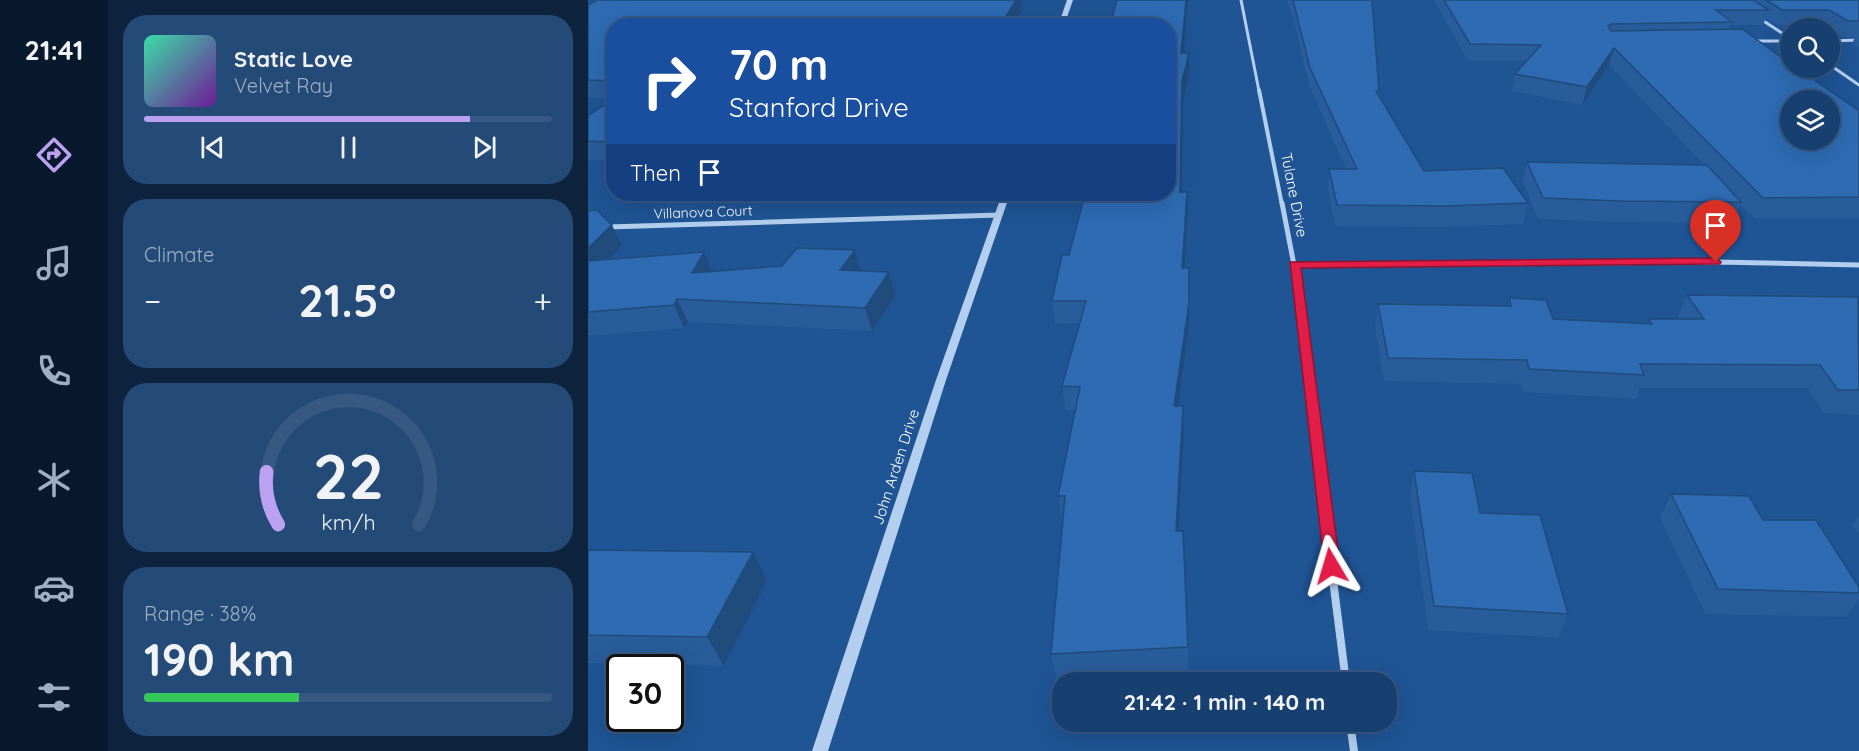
<!DOCTYPE html>
<meta charset="utf-8">
<style>
body{margin:0;font-family:Quicksand,sans-serif;background:#244a78;color:#f1f3f6;height:100vh;display:flex;flex-direction:column;font-size:22px;white-space:nowrap}
*{box-sizing:border-box;margin:0}
p{font-size:20px;color:#9eafc3}
.icon{flex:none;width:33px;height:33px;fill:none;stroke:currentColor;stroke-width:2;stroke-linecap:round;stroke-linejoin:round}
.map{position:relative;flex:1;overflow:hidden}
.panel{display:flex;flex-direction:column;gap:15px;padding:15px;background:#0d233e;width:480px}
.panel>*{flex:none}
.guide{position:absolute;left:18px;top:18px;width:570px;height:183px;border-radius:24px;box-shadow:0 6px 24px #0002,0 0 0 2px #365883;background:#1a4fa0;color:#fff;overflow:hidden}
.fabs{position:absolute;left:1192px;top:18px;display:grid;gap:12px}
.fabs a{display:grid;place-items:center;width:60px;height:60px;border-radius:50%;background:#173f70;box-shadow:0 6px 24px #0002,0 0 0 2px #365883;font-size:30px}
.speed{position:absolute;left:18px;top:654px;display:flex;gap:12px;font-size:30px;font-weight:700;text-align:center}
.speed>*{display:grid;place-content:center;width:78px;height:78px;border-radius:50%;background:#173f70;box-shadow:0 6px 24px #0002,0 0 0 2px #365883;line-height:1}
.speed .limit{border:3px solid #111;border-radius:9px;background:#fff;color:#111}
.pin{position:absolute;display:grid;place-items:center;width:51px;height:51px;color:#fff;margin:-62px -26px;border-radius:50% 50% 50% 0;rotate:-45deg;box-shadow:0 0 6px #0007}
.pin .icon{rotate:45deg}
.me{position:absolute;width:66px;margin:-33px;rotate:353deg;stroke-linejoin:round;filter:drop-shadow(0 0 4px #0008)}
.turn{display:flex;align-items:center;gap:21px;height:126px;padding:0 24px;font-size:27px}
.turn .icon{width:78px;height:78px;stroke-width:2.5}
.turn b{display:block;font-size:42px;line-height:51px}
.then{display:flex;align-items:center;height:57px;padding:0 24px;background:#0003;gap:12px;font-size:22px}
.big{font-size:45px;font-weight:700;line-height:1.1}
.panel .widget{flex:1;display:flex;flex-direction:column;justify-content:center;gap:9px;min-width:0;padding:0 21px;border-radius:24px;background:#244a78}
.panel .dial{align-items:center;gap:0}
.dial svg{height:156px;overflow:visible;fill:none;stroke:#365883;stroke-width:7;stroke-linecap:round;text-anchor:middle}
.dial text{fill:#f1f3f6;stroke:none}
.song{display:flex;align-items:center;gap:18px}
.cover{width:72px;height:72px;border-radius:9px;background:linear-gradient(135deg,hsl(160 70% 55%),hsl(280 70% 35%))}
.played{height:6px;border-radius:3px;background:linear-gradient(90deg,#bca0f2 80%,#365883 80%)}
.keys{display:flex;justify-content:space-around;direction:ltr}
.heat{display:flex;justify-content:space-between;align-items:center;font-size:33px;direction:ltr}
.charge{height:9px;border-radius:4px;background:linear-gradient(90deg,#34c759 38%,#365883 0)}
.trip{position:absolute;left:464px;top:672px;width:345px;height:60px;border-radius:24px;background:#173f70;box-shadow:0 6px 24px #0002,0 0 0 2px #365883;font-weight:700;line-height:60px;text-align:center}
main{display:flex;flex:1;min-height:0}
.tab-bar{display:flex;flex-direction:column;width:108px;justify-content:space-around;align-items:center;background:#09192d;color:#9eafc3}
.tab-bar .icon{width:42px;height:42px}
.tab-bar .selected{color:#bca0f2}
.tab-bar b{font-size:27px;color:#f1f3f6}
.map>svg:first-child{display:block}
</style>
<main>
<nav class="tab-bar">
<b>21:41</b>
<svg class="icon selected" aria-label="directions" viewBox="0 0 24 24"><path d="M12 3l9 9-9 9-9-9zM9 14v-3h6M13 9l2 2-2 2"/></svg>
<svg class="icon" aria-label="music" viewBox="0 0 24 24"><path d="M9 18V5l10-2v13"/><circle cx="6" cy="18" r="3"/><circle cx="16" cy="16" r="3"/></svg>
<svg class="icon" aria-label="phone" viewBox="0 0 24 24"><path d="M5 4h4l2 5-3 2q2 4 5 5l2-3 5 2v4C11 20 4 13 5 4z"/></svg>
<svg class="icon" aria-label="climate" viewBox="0 0 24 24"><path d="M12 3v18M4 7l16 10M4 17L20 7"/></svg>
<svg class="icon" aria-label="car" viewBox="0 0 24 24"><path d="M5 17H2v-5l4-1 3-4h7l3 4 3 1v5h-3M9 17h6M6 11h13"/><circle cx="7" cy="17" r="2"/><circle cx="17" cy="17" r="2"/></svg>
<svg class="icon" aria-label="filters" viewBox="0 0 24 24"><path d="M4 7h16M4 17h16"/><circle cx="9" cy="7" r="2"/><circle cx="15" cy="17" r="2"/></svg>
</nav>
<section class="panel">
<div class="widget">
<div class="song"><i class="cover"></i><div><b>Static Love</b><p>Velvet Ray</p></div></div>
<div class="played"></div>
<div class="keys"><svg class="icon" aria-label="previous" viewBox="0 0 24 24"><path d="M18 5L8 12l10 7zM5 5v14"/></svg><svg class="icon" aria-label="pause" viewBox="0 0 24 24"><path d="M8 5v14M16 5v14"/></svg><svg class="icon" aria-label="next" viewBox="0 0 24 24"><path d="M6 5l10 7-10 7zM19 5v14"/></svg></div>
</div>
<div class="widget"><p>Climate</p>
<div class="heat"><a>−</a><b class="big">21.5°</b><a>+</a></div>
</div>
<div class="widget dial"><svg viewBox="0 0 100 80">
<path d="M14 69A42 42 0 1 1 86 69"/>
<path d="M14 69A42 42 0 0 1 8 42" stroke="#bca0f2"/>
<text x="50" y="56" font-size="32" font-weight="700">22</text>
<text x="50" y="72" font-size="11">km/h</text>
</svg></div>
<div class="widget"><p>Range · 38%</p><b class="big">190 km</b><div class="charge"></div></div>
</section>
<div class="map">
<svg width="1271" height="751" viewBox="0 0 1271 751">
<rect width="100%" height="100%" fill="#1f5495"/>
<g fill="none" stroke-linecap="round" stroke-linejoin="round">
<g stroke="#b3ceef" stroke-width="3">
<polyline points="653,0 671,91"/>
<polyline points="1171,18 1203,39"/>
<polyline points="1165,41 1203,41"/>
<polyline points="1242,41 1271,40"/>
<polyline points="1242,65 1271,85"/>
</g>
<polyline stroke="#b3ceef" stroke-width="4" points="671,90 694,205"/>
<g stroke="#b3ceef" stroke-width="5">
<polyline points="694,203 706,265 716,348"/>
<polyline points="19,227 411,215"/>
<polyline points="706,265 1128,262 1271,265"/>
</g>
<polyline stroke="#b3ceef" stroke-width="7" points="716,346 739,527"/>
<g stroke="#b3ceef" stroke-width="8">
<polyline points="738,525 758,682"/>
<polyline points="762,722 766,751"/>
</g>
<g fill="#b3ceef" fill-rule="evenodd">
<polygon points="479,0 485,0 476,26 470,26"/>
<polygon points="414,194 422,194 358,380 240,751 224,751 348,380"/>
</g>
</g>
<g fill="#285c9a">
<polygon points="529,0 600,0 595,53 601,53 602,70 595,99 593,192 600,212 596,268 601,268 601,326 590,406 595,406 596,429 590,531 595,531 601,671 468,679 463,654 475,521 474,521 470,496 487,410 477,410 474,386 492,323 467,324 464,301 481,255 580,194"/>
<polygon points="699,0 784,0 791,91 791,96 836,171 940,203 935,224 854,227 747,226 740,189 741,169 758,169 721,85 706,21"/>
<polygon points="846,0 1271,0 1271,48 1264,44 1267,37 1253,37 1242,30 1242,28 1235,25 1189,25 1178,18 1175,25 1143,25 1142,30 1271,111 1271,218 1166,218 1152,204 1145,223 1025,222 950,219 935,182 939,162 1116,165 1021,65 994,105 924,91 927,74 939,61 880,61"/>
<polygon points="0,5 435,9 424,26 26,26 26,161 0,160 0,116 25,98 0,98"/>
<polygon points="0,211 34,246 21,259 116,252 124,271 194,266 267,250 273,271 301,272 308,295 284,331 100,322 96,328 16,335 0,335"/>
<polygon points="1099,295 1271,298 1271,415 1236,413 1219,388 1052,388 1048,399 935,392 932,384 796,381 787,327 790,304 919,306 921,298 965,319 1058,324 1060,319 1091,319 1090,317"/>
<polygon points="826,471 892,513 980,614 971,638 840,630 822,495"/>
<polygon points="1083,494 1175,520 1271,587 1271,599 1258,617 1117,614 1072,518"/>
<polygon points="1271,515 1271,533 1264,526"/>
<polygon points="0,550 179,581 136,666 0,663"/>
</g>
<g fill="#204b7d">
<polygon points="428,0 434,0 435,9 424,26 412,26"/>
<polygon points="598,0 600,0 594,70 593,53"/>
<polygon points="1026,48 1021,65 994,105 999,87"/>
<polygon points="601,53 602,70 595,99 593,212 592,192 594,81"/>
<polygon points="599,192 600,212 595,290 594,268"/>
<polygon points="24,225 34,246 0,282 0,248"/>
<polygon points="267,250 273,272 252,270"/>
<polygon points="116,252 125,274 104,273"/>
<polygon points="601,268 601,326 587,429 586,406"/>
<polygon points="301,272 308,295 284,331 277,308"/>
<polygon points="89,299 100,322 96,328 86,305"/>
<polygon points="595,406 596,429 589,556 588,531"/>
<polygon points="165,552 179,581 136,666 119,637"/>
</g>
<g fill="#2e6bb3" stroke="#204b7d" stroke-width="1.5" fill-rule="evenodd">
<polygon points="9,0 428,0 412,26 26,26 26,81 0,80 0,5"/>
<polygon points="529,0 598,0 593,53 601,53 594,81 592,192 599,192 594,268 601,268 601,303 586,406 595,406 588,531 595,531 600,647 463,654 477,496 470,496 492,387 474,386 498,301 464,301 474,255 481,255 497,194 580,194 580,26 522,26"/>
<polygon points="705,0 784,0 791,91 788,91 836,171 915,168 940,203 858,206 749,205 741,169 769,169 722,68"/>
<path d="M856,0H1165L1181,10H1128L1144,22L1023,24L1020,26L1023,31L1154,29L1203,64V68H1209L1271,111V197L1175,198L1026,48L999,87L927,74L953,45L882,44ZM1203,100H1242V140H1203Z"/>
<polygon points="1178,0 1271,0 1271,21 1260,21 1241,10 1194,10"/>
<polygon points="26,98 26,142 0,141 0,116"/>
<polygon points="939,162 1119,165 1153,202 1032,201 955,198"/>
<polygon points="9,210 24,225 0,248 0,211"/>
<polygon points="209,248 267,250 252,270 301,272 277,308 89,299 86,305 0,312 0,261 116,252 104,273 194,266"/>
<polygon points="1099,295 1270,297 1271,390 1250,390 1232,365 1052,364 1056,375 941,369 939,360 800,358 790,304 923,306 921,298 958,300 965,319 1064,324 1060,319 1116,319"/>
<polygon points="826,471 884,473 892,513 952,515 980,614 846,606"/>
<polygon points="1083,494 1161,496 1175,520 1228,520 1271,587 1271,593 1130,589"/>
<polygon points="0,550 165,552 119,637 0,635"/>
</g>
<polygon fill="#e11d48" stroke="#92132f" stroke-width="1.5" points="1128,258 1133,262 1132,264 713,268 752,566 749,571 737,571 702,262"/>
<g text-anchor="middle" stroke-width="6" stroke-linejoin="round" paint-order="stroke">
<g font-size="14" fill="#fff" stroke="#1f5495">
<text transform="translate(115 212) rotate(-2)" y="5">Villanova Court</text>
</g>
<g font-size="15" fill="#fff" stroke="#1f5495">
<text transform="translate(706 195) rotate(79)" y="5">Tulane Drive</text>
<text transform="translate(308 467) rotate(-72)" y="5">John Arden Drive</text>
</g>
</g>
</svg>
<div class="fabs">
<a><svg class="icon" aria-label="search" viewBox="0 0 24 24"><circle cx="10" cy="10" r="6"/><path d="M15 15l6 6"/></svg></a>
<a><svg class="icon" aria-label="layers" viewBox="0 0 24 24"><path d="M12 4l9 5-9 5-9-5zM3 14l9 5 9-5"/></svg></a>
</div>
<div class="speed"><div class="limit">30</div></div>
<div class="pin" style="left:1128px;top:262px;background:#d93025"><svg class="icon" aria-label="arrive" viewBox="0 0 24 24"><path d="M6 21V4h12l-3 4 3 4H6"/></svg></div>
<svg class="me" style="left:743px;top:566px" viewBox="-20 -20 40 40"><path d="M0-17L14 15 0 8-14 15z" fill="#e11d48" stroke="#fff" stroke-width="4"/></svg>
<div class="trip">21:42 · 1 min · 140 m</div>
<div class="guide">
<div class="turn"><svg class="icon" aria-label="right" viewBox="0 0 24 24"><path d="M7 20v-9h11M14 6l5 5-5 5"/></svg><div><b>70 m</b>Stanford Drive</div></div>
<div class="then">Then<svg class="icon" aria-label="arrive" viewBox="0 0 24 24"><path d="M6 21V4h12l-3 4 3 4H6"/></svg></div>
</div>
</div>
</main>
